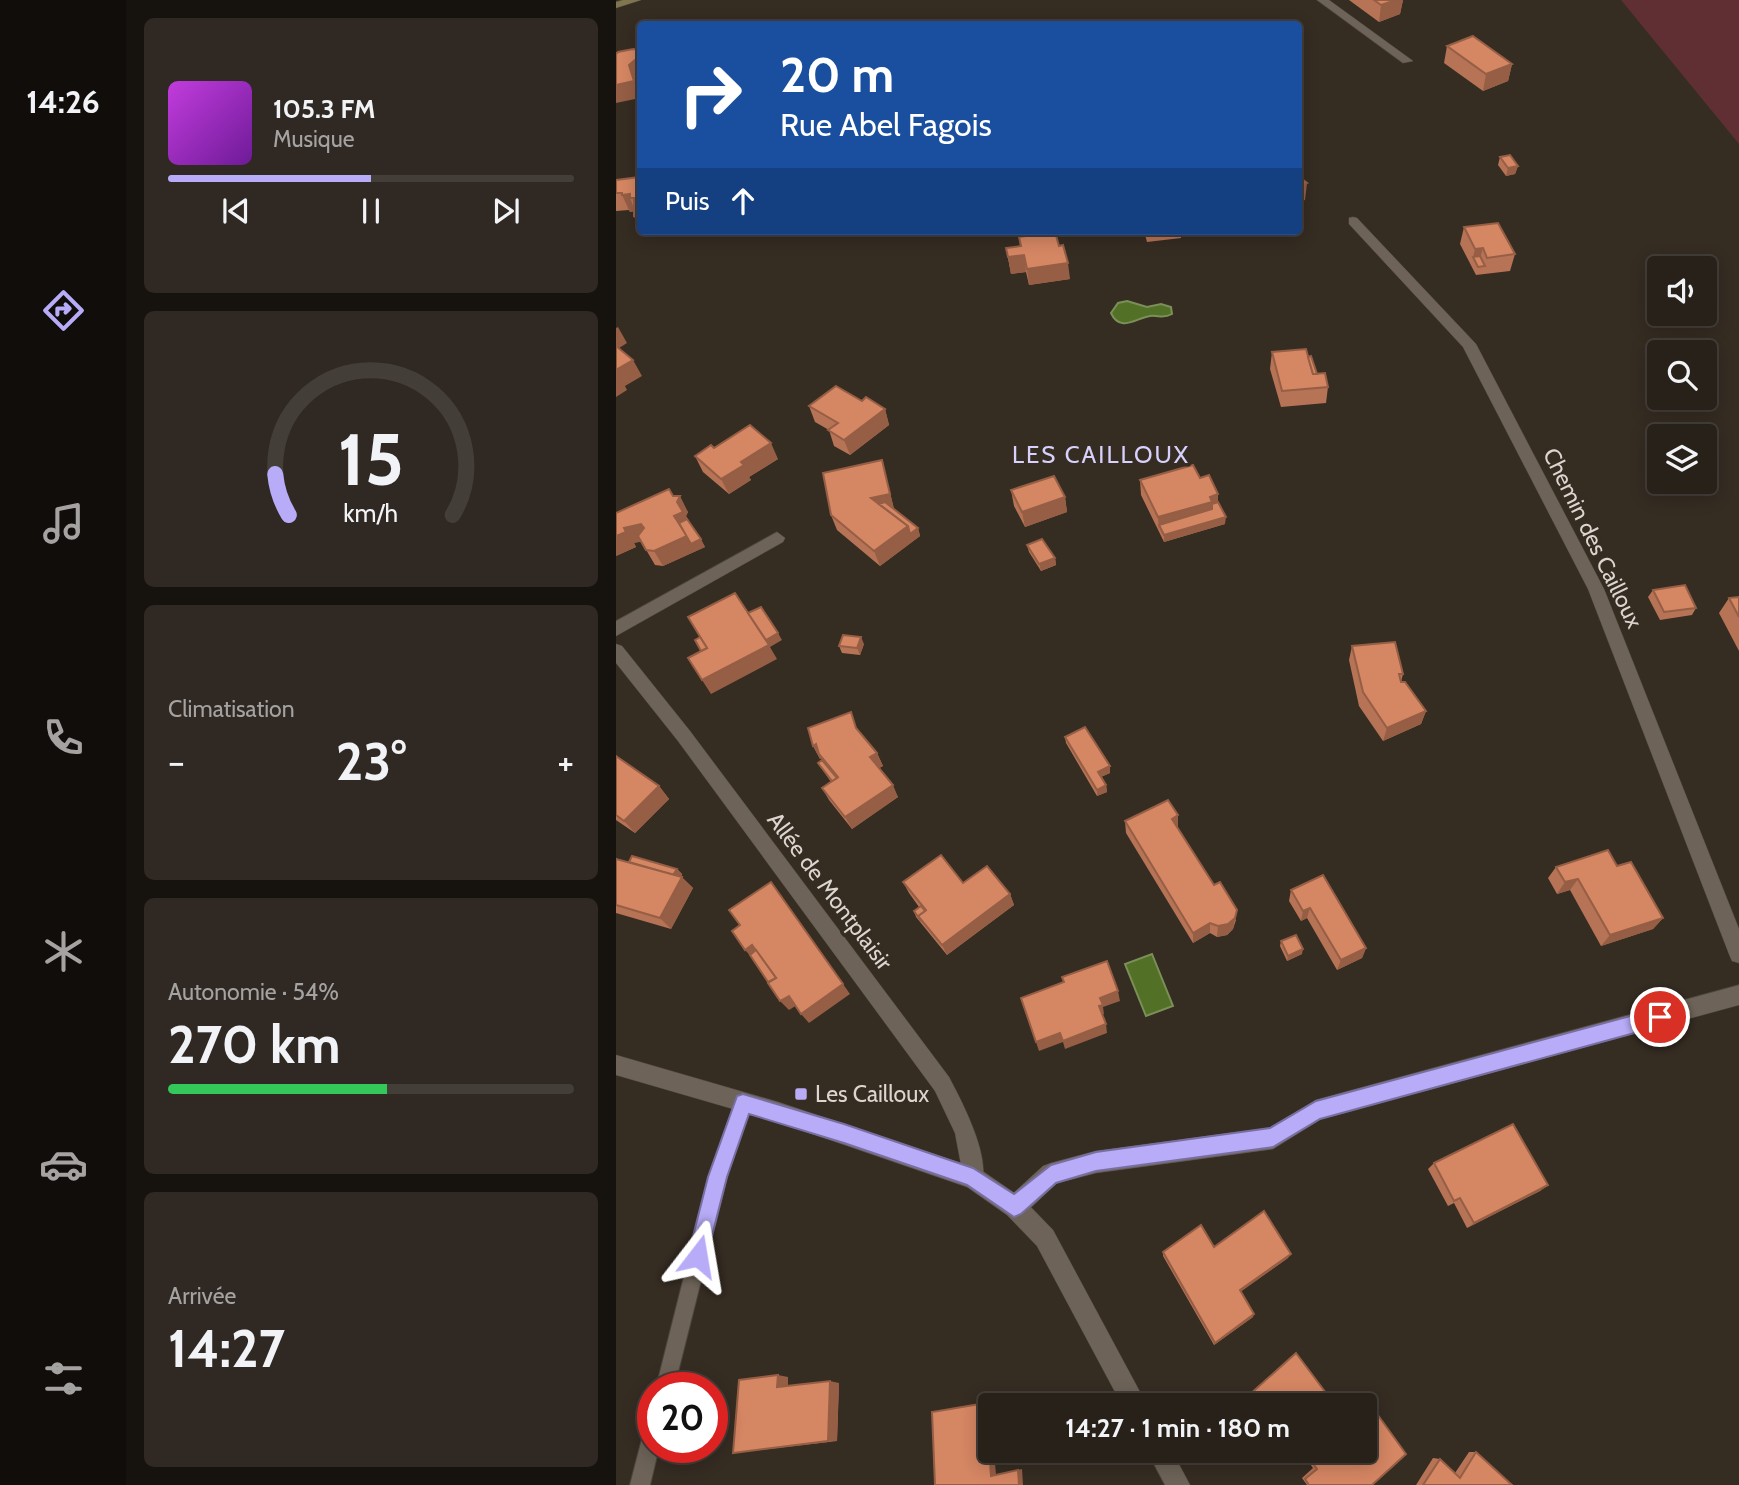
<!DOCTYPE html>
<html lang="fr">
<meta charset="utf-8">
<style>
body{margin:0;font-family:Cabin,sans-serif;background:#302923;color:#f1f3f6;height:100vh;display:flex;flex-direction:column;font-size:26px;white-space:nowrap}
*{box-sizing:border-box;margin:0}
p{font-size:23px;color:#a5a3a2}
.icon{flex:none;width:38px;height:38px;fill:none;stroke:currentColor;stroke-width:2;stroke-linecap:round;stroke-linejoin:round}
.map{position:relative;flex:1;overflow:hidden}
.sheet{display:flex;flex-direction:column;gap:18px;padding:18px;background:#16120e;width:490px}
.sheet>*{flex:none}
.banner{position:absolute;left:21px;top:21px;width:665px;height:214px;border-radius:7px;box-shadow:0 4px 18px #0003,0 0 0 2px #443e39;background:#1a4fa0;color:#fff;overflow:hidden}
.controls{position:absolute;left:1031px;top:256px;display:grid;gap:14px}
.controls a{display:grid;place-items:center;width:70px;height:70px;border-radius:7px;background:#28211a;box-shadow:0 4px 18px #0003,0 0 0 2px #443e39;font-size:35px}
.speed{position:absolute;left:21px;top:1372px;display:flex;gap:14px;font-size:35px;font-weight:700;text-align:center}
.speed>*{display:grid;place-content:center;width:91px;height:91px;border-radius:50%;background:#28211a;box-shadow:0 4px 18px #0003,0 0 0 2px #443e39;line-height:1}
.speed .limit{border:10px solid #d22;background:#fff;color:#111}
.pin{position:absolute;display:grid;place-items:center;width:60px;height:60px;color:#fff;margin:-30px;border:4px solid #fff;border-radius:50%;box-shadow:0 2px 7px #0007}
.me{position:absolute;width:77px;margin:-38px;rotate:14deg;stroke-linejoin:round;filter:drop-shadow(0 0 5px #0008)}
.turn{display:flex;align-items:center;gap:24px;height:147px;padding:0 28px;font-size:32px}
.turn .icon{width:91px;height:91px;stroke-width:2.5}
.turn b{display:block;font-size:49px;line-height:60px}
.then{display:flex;align-items:center;height:66px;padding:0 28px;background:#0003;gap:14px;font-size:26px}
.big{font-size:52px;font-weight:800;line-height:1.1}
.sheet .widget{flex:1;display:flex;flex-direction:column;justify-content:center;gap:10px;min-width:0;padding:0 24px;border-radius:10px;background:#302923}
.sheet .dial{align-items:center;gap:0}
.dial svg{height:182px;overflow:visible;fill:none;stroke:#443e39;stroke-width:7;stroke-linecap:round;text-anchor:middle}
.dial text{fill:#f1f3f6;stroke:none}
.song{display:flex;align-items:center;gap:21px}
.cover{width:84px;height:84px;border-radius:10px;background:linear-gradient(135deg,hsl(290 70% 55%),hsl(280 70% 35%))}
.played{height:7px;border-radius:4px;background:linear-gradient(90deg,#b8abf7 50%,#443e39 50%)}
.keys{display:flex;justify-content:space-around;direction:ltr}
.heat{display:flex;justify-content:space-between;align-items:center;font-size:38px;direction:ltr}
.charge{height:10px;border-radius:5px;background:linear-gradient(90deg,#34c759 54%,#443e39 0)}
.trip{position:absolute;left:362px;top:1393px;width:399px;height:70px;border-radius:7px;background:#28211a;box-shadow:0 4px 18px #0003,0 0 0 2px #443e39;font-weight:800;line-height:70px;text-align:center}
main{display:flex;flex:1;min-height:0}
.tabs{display:flex;flex-direction:column;width:126px;justify-content:space-around;align-items:center;background:#100d0a;color:#a5a3a2}
.tabs .icon{width:49px;height:49px}
.tabs .current{color:#b8abf7}
.tabs b{font-size:32px;color:#f1f3f6}
.map>svg:first-child{display:block}
</style>
<main>
<nav class="tabs">
<b>14:26</b>
<svg class="icon current" aria-label="directions" viewBox="0 0 24 24"><path d="M12 3l9 9-9 9-9-9zM9 14v-3h6M13 9l2 2-2 2"/></svg>
<svg class="icon" aria-label="music" viewBox="0 0 24 24"><path d="M9 18V5l10-2v13"/><circle cx="6" cy="18" r="3"/><circle cx="16" cy="16" r="3"/></svg>
<svg class="icon" aria-label="phone" viewBox="0 0 24 24"><path d="M5 4h4l2 5-3 2q2 4 5 5l2-3 5 2v4C11 20 4 13 5 4z"/></svg>
<svg class="icon" aria-label="climate" viewBox="0 0 24 24"><path d="M12 3v18M4 7l16 10M4 17L20 7"/></svg>
<svg class="icon" aria-label="car" viewBox="0 0 24 24"><path d="M5 17H2v-5l4-1 3-4h7l3 4 3 1v5h-3M9 17h6M6 11h13"/><circle cx="7" cy="17" r="2"/><circle cx="17" cy="17" r="2"/></svg>
<svg class="icon" aria-label="filters" viewBox="0 0 24 24"><path d="M4 7h16M4 17h16"/><circle cx="9" cy="7" r="2"/><circle cx="15" cy="17" r="2"/></svg>
</nav>
<section class="sheet">
<div class="widget">
<div class="song"><i class="cover"></i><div><b>105.3 FM</b><p>Musique</p></div></div>
<div class="played"></div>
<div class="keys"><svg class="icon" aria-label="previous" viewBox="0 0 24 24"><path d="M18 5L8 12l10 7zM5 5v14"/></svg><svg class="icon" aria-label="pause" viewBox="0 0 24 24"><path d="M8 5v14M16 5v14"/></svg><svg class="icon" aria-label="next" viewBox="0 0 24 24"><path d="M6 5l10 7-10 7zM19 5v14"/></svg></div>
</div>
<div class="widget dial"><svg viewBox="0 0 100 80">
<path d="M14 69A42 42 0 1 1 86 69"/>
<path d="M14 69A42 42 0 0 1 8 51" stroke="#b8abf7"/>
<text x="50" y="56" font-size="32" font-weight="700">15</text>
<text x="50" y="72" font-size="11">km/h</text>
</svg></div>
<div class="widget"><p>Climatisation</p>
<div class="heat"><a>−</a><b class="big">23°</b><a>+</a></div>
</div>
<div class="widget"><p>Autonomie · 54%</p><b class="big">270 km</b><div class="charge"></div></div>
<div class="widget"><p>Arrivée</p><b class="big">14:27</b></div>
</section>
<div class="map">
<svg width="1123" height="1485" viewBox="0 0 1123 1485">
<rect width="100%" height="100%" fill="#352c22"/>
<polygon fill="#5f2f33" points="1005,0 1123,0 1123,144"/>
<g fill="#527126" stroke="#7b8f59" stroke-width="2">
<path d="M511,301L531,307L545,304L555,307L556,314C547,319 543,315 534,316C520,318 504,333 495,313L502,303Z"/>
<polygon points="536,954 557,1006 530,1016 509,964"/>
</g>
<g fill="none" stroke-linecap="round" stroke-linejoin="round">
<defs>
<g id="service">
<polygon points="127,1095 133,1097 135,1103 111,1177 58,1388 40,1388 93,1177 119,1103 121,1097"/>
<polygon points="37,1426 37,1447 43,1447 34,1485 14,1485 27,1435 30,1428"/>
</g>
<g id="minor">
<polygon points="701,0 713,0 797,61 787,63"/>
<polygon points="737,217 741,218 860,344 988,589 1123,929 1123,963 1116,961 1113,954 972,589 847,347 733,224 733,218"/>
<polygon points="161,532 169,538 167,542 0,636 0,621"/>
<path d="M0,644L6,646L74,731L333,1077C346,1102 376,1158 365,1186L357,1189L349,1186L339,1133L319,1091L62,741L0,663Z"/>
<polygon points="1123,985 1123,1005 705,1119 657,1149 480,1173 441,1183 407,1215 399,1218 391,1215 388,1207 391,1199 427,1166 435,1163 480,1151 654,1128 700,1100"/>
</g>
<g id="tertiary">
<polygon points="0,1055 162,1102 365,1170 407,1199 437,1230 531,1405 506,1405 421,1246 391,1215 351,1187 162,1122 0,1075"/>
<polygon points="531,1451 556,1451 574,1485 549,1485"/>
</g>
<polygon id="secondary" points="7,0 25,0 0,8 0,2"/>
</defs>
<use href="#service" stroke="#4e473e" stroke-width="2"/>
<use href="#minor" stroke="#4e473e" stroke-width="1"/>
<use href="#tertiary" stroke="#4e473e" stroke-width="1"/>
<use href="#secondary" stroke="#4e473e" stroke-width="1"/>
<use href="#service" fill="#6d6358" fill-rule="evenodd"/>
<use href="#minor" fill="#6d6358" fill-rule="evenodd"/>
<use href="#tertiary" fill="#6d6358" fill-rule="evenodd"/>
<use href="#secondary" fill="#817550" fill-rule="evenodd"/>
</g>
<g fill="#b77355">
<polygon points="733,0 787,0 784,14 763,22"/>
<polygon points="831,46 896,64 892,81 867,91 828,63"/>
<polygon points="884,157 902,166 899,174 890,176 882,165"/>
<polygon points="24,177 25,232 18,216 18,211 14,212 13,210 0,211 0,180"/>
<polygon points="848,227 899,254 894,271 860,275 844,244"/>
<polygon points="528,231 565,231 565,238 531,242"/>
<polygon points="403,237 443,246 454,279 413,285 410,272 395,274 390,248 404,246"/>
<polygon points="656,352 692,357 701,374 712,387 710,403 665,407 654,369"/>
<polygon points="246,401 269,409 273,425 234,455 218,446 213,430 199,422 193,406"/>
<polygon points="98,448 162,459 133,477 135,480 113,494 87,472 79,456"/>
<polygon points="266,460 278,509 302,528 304,536 264,566 221,530 215,515"/>
<polygon points="584,478 602,494 602,502 609,524 548,542 525,495 524,480"/>
<polygon points="395,490 449,497 451,512 409,527 398,506"/>
<polygon points="57,496 72,512 70,516 89,547 47,566 39,565 25,541 18,543 20,547 0,556"/>
<polygon points="411,545 439,558 440,565 425,571 413,552"/>
<polygon points="1037,590 1080,608 1076,615 1044,620 1032,597"/>
<polygon points="1123,597 1123,651 1103,613 1113,598"/>
<polygon points="248,644 244,655 226,653 223,646"/>
<polygon points="736,646 787,674 785,682 810,711 805,724 767,741 743,706 733,660"/>
<polygon points="242,730 261,753 267,766 263,768 282,797 236,829 213,800 206,788 215,782 202,763 206,760 205,758 204,759 197,746"/>
<polygon points="449,737 494,766 494,773 485,777 490,785 491,792 481,796 450,743"/>
<polygon points="0,756 43,786 53,799 19,833 0,820"/>
<polygon points="562,815 561,828 620,920 617,929 611,935 601,937 594,933 577,943 510,833 509,821"/>
<polygon points="0,859 13,862 61,869 66,874 65,877 77,888 55,929 0,913"/>
<polygon points="940,867 1047,918 1037,929 985,946 954,890 941,894 932,878"/>
<polygon points="287,882 347,883 394,894 398,905 331,955 300,917 298,911 303,907 293,893"/>
<polygon points="675,890 750,948 746,958 721,970 691,918 685,921 673,901"/>
<polygon points="665,941 686,954 671,961 664,946"/>
<polygon points="818,1163 932,1185 924,1191 851,1228 838,1203 832,1206 812,1169"/>
<polygon points="598,1247 672,1258 625,1291 637,1317 598,1345 547,1256 547,1252"/>
<polygon points="680,1353 719,1405 636,1405 630,1397"/>
<polygon points="172,1377 172,1386 223,1383 221,1441 117,1453"/>
<polygon points="759,1411 756,1485 691,1485 686,1478 697,1468 685,1451 749,1451 749,1417 754,1412"/>
<polygon points="853,1452 860,1452 896,1485 800,1485 817,1458 824,1459 839,1473"/>
</g>
<g fill="#955e45">
<polygon points="780,0 787,0 784,14 763,22 765,5"/>
<polygon points="24,59 24,78 20,82 24,98 0,103 0,85 13,65 19,60"/>
<polygon points="896,64 892,81 867,91 870,74"/>
<polygon points="902,166 899,174 890,176 892,168"/>
<polygon points="691,183 689,200 682,202 682,186"/>
<polygon points="14,194 14,198 19,211 14,212 6,195"/>
<polygon points="24,215 24,231 35,231 25,232 18,216"/>
<polygon points="867,248 862,265 857,257 859,249"/>
<polygon points="408,255 410,272 395,274 392,257"/>
<polygon points="452,263 454,279 413,285 411,269"/>
<polygon points="2,327 11,343 0,350 0,328"/>
<polygon points="17,360 26,376 9,386 11,390 0,397 0,370"/>
<polygon points="269,409 273,425 234,455 228,440"/>
<polygon points="155,443 162,459 133,477 135,480 113,494 105,479 125,462"/>
<polygon points="266,460 278,509 266,512 255,498"/>
<polygon points="602,494 602,510 543,525 543,532 542,517"/>
<polygon points="64,496 72,512 70,516 76,527 67,531 58,516 61,502"/>
<polygon points="449,497 451,512 409,527 406,512"/>
<polygon points="610,517 609,524 548,542 548,535"/>
<polygon points="25,524 37,543 29,541 18,543 20,547 0,556 0,536 8,528"/>
<polygon points="292,526 302,528 304,536 264,566 258,551"/>
<polygon points="71,536 85,539 89,547 47,566 38,551"/>
<polygon points="439,558 440,565 425,571 423,564"/>
<polygon points="162,633 166,640 154,647 161,659 95,694 86,680 149,640"/>
<polygon points="245,637 248,644 244,655 241,648"/>
<polygon points="810,711 805,724 767,741 771,728"/>
<polygon points="200,744 205,758 204,759 197,746"/>
<polygon points="261,753 267,766 260,770 254,757"/>
<polygon points="494,766 494,773 482,778 482,772"/>
<polygon points="277,785 282,797 236,829 229,817"/>
<polygon points="490,785 491,792 481,796 481,790"/>
<polygon points="43,786 53,799 19,833 8,821"/>
<polygon points="562,815 562,827 556,831 556,819"/>
<polygon points="61,869 66,874 61,884 55,878"/>
<polygon points="66,877 77,888 55,929 44,918"/>
<polygon points="962,879 954,890 941,894 949,882"/>
<polygon points="155,882 234,994 193,1023 185,1014"/>
<polygon points="394,894 398,905 331,955 326,945"/>
<polygon points="694,908 691,918 685,921 687,911"/>
<polygon points="621,910 617,929 611,935 601,937 602,926"/>
<polygon points="1047,918 1037,929 985,946 994,935"/>
<polygon points="594,923 594,933 577,943 577,933"/>
<polygon points="136,945 168,987 138,960 129,950"/>
<polygon points="750,948 746,958 721,970 725,960"/>
<polygon points="687,949 686,954 671,961 672,956"/>
<polygon points="502,991 504,1001 487,1007 488,1014 485,1015 483,1006 484,998"/>
<polygon points="173,996 181,1005 173,1010 164,1001"/>
<polygon points="490,1024 491,1033 449,1049 447,1042 423,1051 420,1042 444,1033"/>
<polygon points="932,1185 924,1191 851,1228 858,1223"/>
<polygon points="675,1254 672,1258 623,1293 624,1290"/>
<polygon points="638,1314 637,1317 598,1345 599,1343"/>
<polygon points="162,1375 172,1377 172,1388 161,1387"/>
<polygon points="214,1381 223,1383 221,1441 212,1441"/>
<polygon points="370,1403 375,1403 374,1451 378,1451 380,1475 375,1476"/>
<polygon points="406,1469 407,1485 403,1485 402,1470"/>
</g>
<g fill="#d58663" stroke="#955e45" stroke-width="2">
<polygon points="758,0 780,0 765,5"/>
<polygon points="857,36 896,64 870,74 831,46"/>
<polygon points="17,49 24,50 24,59 19,60 13,65 18,81 0,85 0,54 2,52"/>
<polygon points="894,155 902,166 892,168 884,157"/>
<polygon points="682,176 691,183 682,186"/>
<polygon points="24,177 24,215 18,216 18,198 14,198 14,194 6,195 6,193 0,193 0,180"/>
<polygon points="882,223 899,254 871,258 867,248 859,249 848,227"/>
<polygon points="439,232 443,246 447,245 452,263 411,269 408,255 392,257 390,248 405,246 403,237"/>
<polygon points="864,256 869,266 862,267 857,257"/>
<polygon points="0,346 17,360 0,370"/>
<polygon points="690,349 697,374 709,373 712,387 666,391 656,352"/>
<polygon points="695,356 701,374 697,374 692,357"/>
<polygon points="220,386 246,401 250,397 269,409 228,440 212,430 222,423 193,406"/>
<polygon points="134,425 155,443 125,462 128,465 105,479 79,456 95,445 98,448"/>
<polygon points="266,460 274,494 255,498 292,526 258,551 215,515 207,473"/>
<polygon points="577,465 584,478 593,475 602,494 594,497 596,502 542,517 524,480"/>
<polygon points="438,476 449,497 406,512 395,490"/>
<polygon points="53,489 57,496 64,496 61,502 67,512 58,516 71,536 38,551 30,550 22,536 28,528 25,524 8,528 10,532 0,536 0,513"/>
<polygon points="269,502 302,528 294,534 292,526 263,504"/>
<polygon points="602,502 610,517 548,535 543,525 596,509 596,504"/>
<polygon points="71,519 85,539 75,544 63,523"/>
<polygon points="426,539 439,558 423,564 411,545"/>
<polygon points="1069,585 1080,608 1048,612 1037,590"/>
<polygon points="119,593 153,645 86,680 72,658 91,648 72,617"/>
<polygon points="1123,597 1123,617 1113,598"/>
<polygon points="145,607 162,633 150,640 132,613"/>
<polygon points="227,635 245,637 241,648 223,646"/>
<polygon points="84,637 91,648 85,651 79,640"/>
<polygon points="779,642 787,674 783,674 785,682 789,682 810,711 771,728 747,692 736,646"/>
<polygon points="235,712 240,728 261,753 254,757 277,785 229,817 206,788 222,777 203,754 200,744 197,746 192,728"/>
<polygon points="469,727 494,766 482,772 490,785 481,790 449,737"/>
<polygon points="0,756 43,786 8,821 0,815"/>
<polygon points="206,760 221,778 216,781 202,763"/>
<polygon points="552,800 562,815 556,819 598,885 604,882 621,910 619,918 612,924 602,926 594,923 577,933 509,821"/>
<polygon points="992,850 1001,866 1015,862 1047,918 994,935 962,879 949,882 940,867"/>
<polygon points="325,855 347,883 371,866 394,894 326,945 302,916 310,910 287,882"/>
<polygon points="16,856 61,869 57,875 13,862"/>
<polygon points="0,859 66,877 44,918 0,905"/>
<polygon points="707,875 750,948 725,960 694,908 687,911 675,890"/>
<polygon points="155,882 227,984 185,1014 173,996 164,1001 152,983 160,978 136,945 129,950 116,931 124,925 113,910"/>
<polygon points="305,906 309,911 302,916 305,921 298,911"/>
<polygon points="680,935 687,949 672,956 665,941"/>
<polygon points="140,950 160,978 152,982 134,955"/>
<polygon points="491,961 502,991 484,998 487,1005 483,1006 490,1024 447,1041 444,1033 420,1042 405,998 448,982 446,977"/>
<polygon points="897,1124 932,1185 858,1223 844,1198 838,1201 818,1163"/>
<polygon points="648,1211 675,1254 624,1290 638,1314 599,1343 547,1252 585,1225 598,1247"/>
<polygon points="680,1353 719,1405 638,1405 632,1396"/>
<polygon points="162,1375 161,1387 214,1381 212,1441 117,1453 123,1380"/>
<polygon points="370,1403 375,1476 402,1470 403,1485 319,1485 316,1412"/>
<polygon points="759,1411 790,1454 756,1485 693,1485 689,1479 701,1469 688,1451 749,1451 749,1421"/>
<polygon points="860,1452 896,1485 807,1485 824,1459 844,1478"/>
</g>
<polygon fill="#b8abf7" stroke="#786fa1" stroke-width="2" points="1044,1008 1050,1010 1053,1017 1050,1023 1044,1026 704,1119 657,1147 480,1171 440,1183 405,1214 398,1217 351,1185 228,1143 133,1114 111,1177 89,1263 82,1266 75,1263 72,1256 92,1177 121,1096 127,1094 228,1124 357,1168 398,1194 435,1165 480,1152 654,1128 700,1101"/>
<rect fill="#b8abf7" stroke="#352c22" stroke-width="2.5" x="178" y="1087" width="14" height="14" rx="3.5"/>
<g text-anchor="middle" stroke-width="7" stroke-linejoin="round" paint-order="stroke">
<g font-size="23" fill="#dcd6d0" stroke="#352c22">
<text transform="translate(977 538) rotate(64)" y="8">Chemin des Cailloux</text>
<text transform="translate(214 891) rotate(53)" y="8">Allée de Montplaisir</text>
</g>
<g font-size="23" fill="#dcd6d0" stroke="#352c22" text-anchor="start">
<text x="199" y="1102">Les Cailloux</text>
</g>
<g font-size="24" letter-spacing="2" fill="#d8d1fd" stroke="#352c22">
<text x="485" y="463">LES CAILLOUX</text>
</g>
</g>
</svg>
<div class="controls">
<a><svg class="icon" aria-label="sound" viewBox="0 0 24 24"><path d="M4 9h4l5-4v14l-5-4H4zM17 9q2 3 0 6"/></svg></a>
<a><svg class="icon" aria-label="search" viewBox="0 0 24 24"><circle cx="10" cy="10" r="6"/><path d="M15 15l6 6"/></svg></a>
<a><svg class="icon" aria-label="layers" viewBox="0 0 24 24"><path d="M12 4l9 5-9 5-9-5zM3 14l9 5 9-5"/></svg></a>
</div>
<div class="speed"><div class="limit">20</div></div>
<div class="pin" style="left:1044px;top:1017px;background:#d93025"><svg class="icon" aria-label="arrive" viewBox="0 0 24 24"><path d="M6 21V4h12l-3 4 3 4H6"/></svg></div>
<svg class="me" style="left:82px;top:1256px" viewBox="-20 -20 40 40"><path d="M0-17L14 15 0 8-14 15z" fill="#b8abf7" stroke="#fff" stroke-width="4"/></svg>
<div class="trip">14:27 · 1 min · 180 m</div>
<div class="banner">
<div class="turn"><svg class="icon" aria-label="right" viewBox="0 0 24 24"><path d="M7 20v-9h11M14 6l5 5-5 5"/></svg><div><b>20 m</b>Rue Abel Fagois</div></div>
<div class="then">Puis<svg class="icon" aria-label="ahead" viewBox="0 0 24 24"><path d="M12 20V5M6 11l6-6 6 6"/></svg></div>
</div>
</div>
</main>
